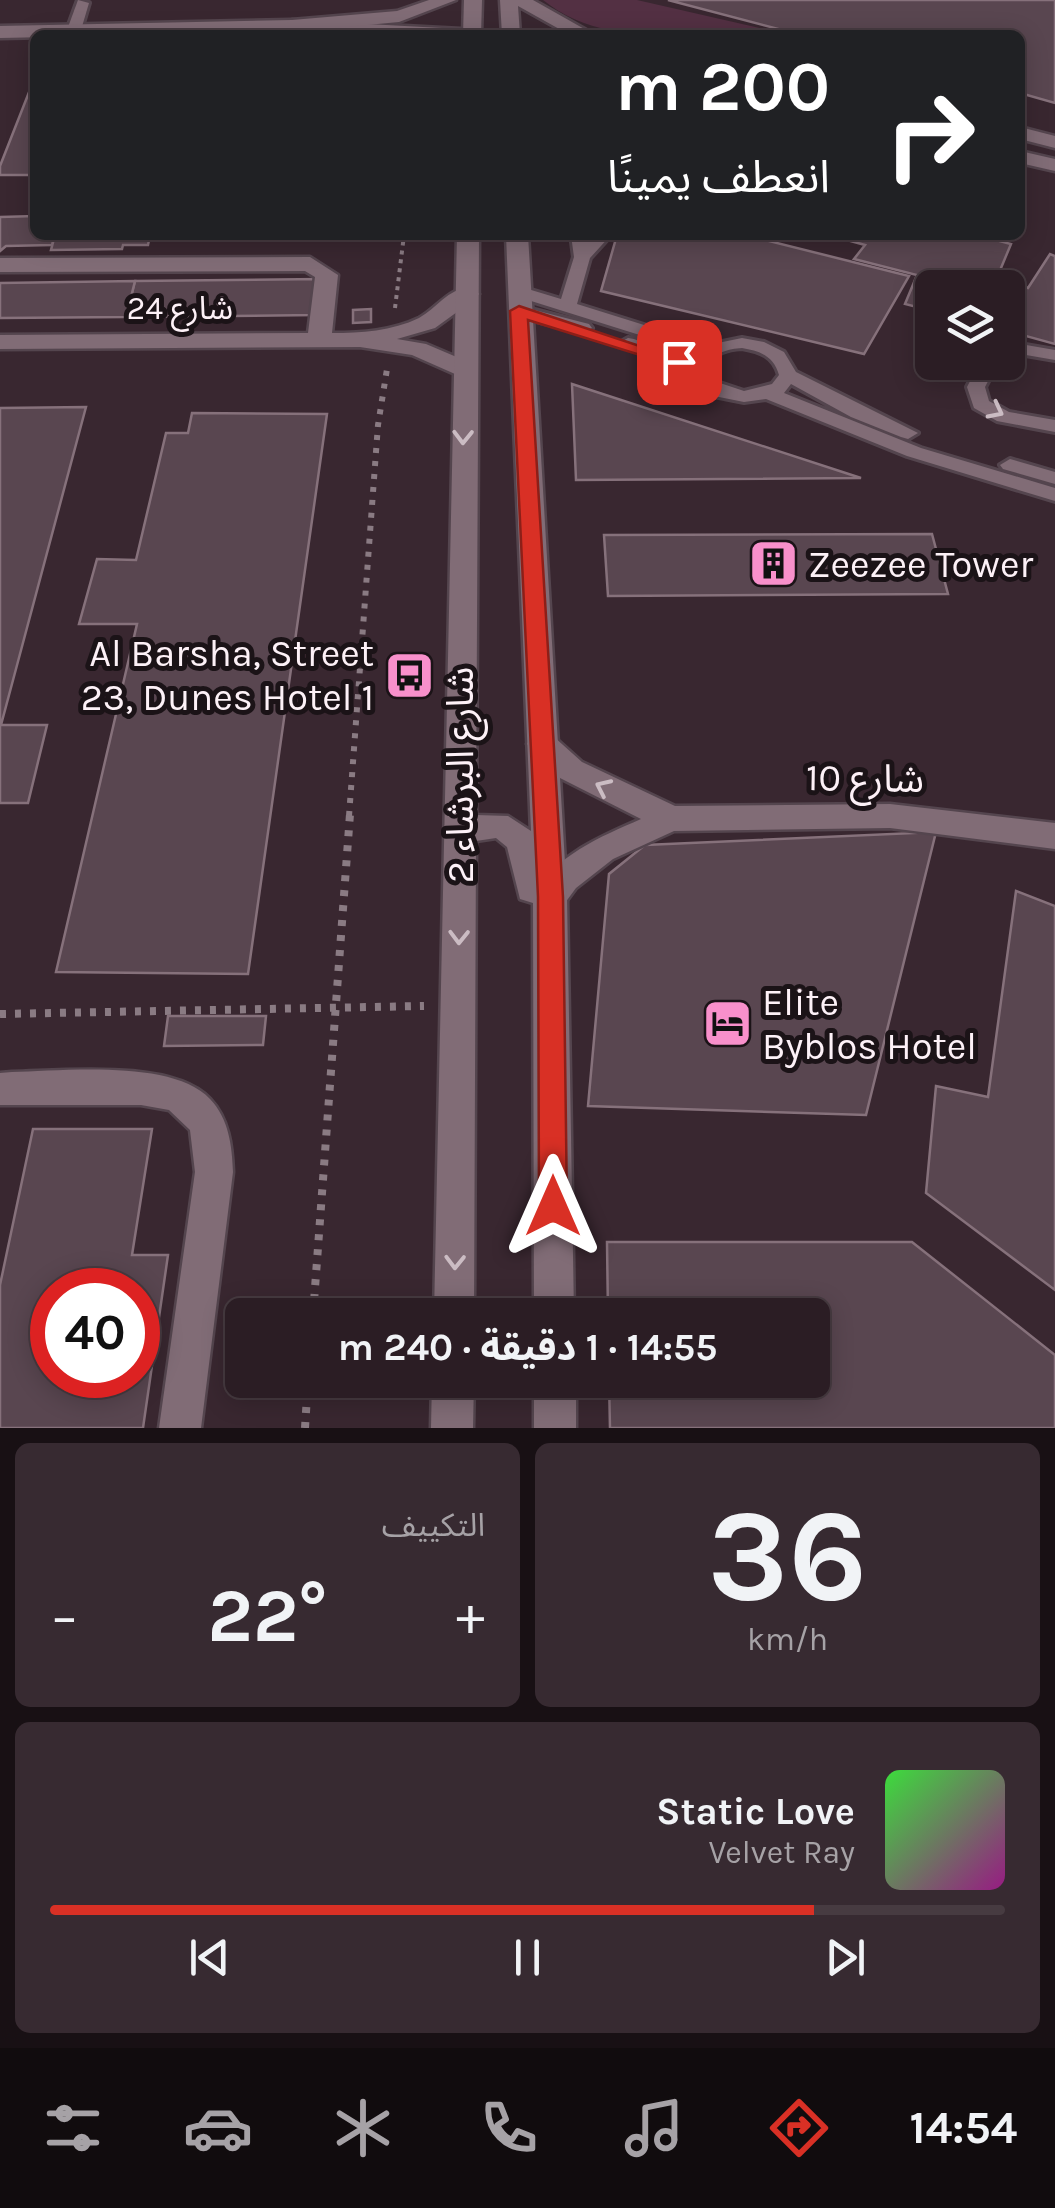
<!DOCTYPE html>
<html lang="ar">
<meta charset="utf-8">
<style>
body{margin:0;font-family:Karla,"Noto Sans Arabic",sans-serif;background:#372a31;color:#f1f3f6;direction:rtl;height:100vh;display:flex;flex-direction:column;font-size:38px;white-space:nowrap}
*{box-sizing:border-box;margin:0}
p{font-size:32px;color:#a6a2a6}
.icon{flex:none;width:55px;height:55px;fill:none;stroke:currentColor;stroke-width:2;stroke-linecap:round;stroke-linejoin:round}
.map{position:relative;height:1428px;overflow:hidden;direction:ltr}
.sheet{display:flex;flex-direction:column;gap:15px;padding:15px;background:#181014;flex:1}
.sheet>*{flex:none}
.top-card{position:absolute;left:30px;top:30px;width:995px;height:210px;border-radius:15px;box-shadow:0 5px 25px #0003,0 0 0 2px #473b41;direction:rtl;background:#202124;color:#fff;overflow:hidden}
.controls{position:absolute;left:915px;top:270px;display:grid;gap:20px}
.controls a{display:grid;place-items:center;width:110px;height:110px;border-radius:15px;background:#2b1d24;box-shadow:0 5px 25px #0003,0 0 0 2px #473b41;font-size:50px}
.speed{position:absolute;left:30px;top:1268px;display:flex;gap:20px;font-size:50px;font-weight:700;text-align:center}
.speed>*{display:grid;place-content:center;width:130px;height:130px;border-radius:50%;background:#2b1d24;box-shadow:0 5px 25px #0003,0 0 0 2px #473b41;line-height:1}
.speed .limit{border:15px solid #d22;background:#fff;color:#111}
.pin{position:absolute;display:grid;place-items:center;width:85px;height:85px;color:#fff;margin:-42px;border-radius:20px;box-shadow:0 5px 15px #0006}
.me{position:absolute;width:110px;margin:-55px;rotate:0deg;stroke-linejoin:round;filter:drop-shadow(0 0 8px #0008)}
.turn{display:flex;align-items:center;gap:35px;height:210px;padding:0 30px;font-size:45px}
.turn .icon{width:130px;height:130px;stroke-width:2.5}
.turn b{display:block;font-size:70px;line-height:85px}
.big{font-size:75px;font-weight:700;line-height:1.1}
.sheet .tile{flex:1;display:flex;flex-direction:column;justify-content:center;gap:15px;min-width:0;padding:0 35px;border-radius:15px;background:#372a31}
.sheet .dial{align-items:center;gap:0}
.dial b{font-size:130px;line-height:1}
.song{display:flex;align-items:center;gap:30px}
.cover{width:120px;height:120px;border-radius:15px;background:linear-gradient(135deg,hsl(120 70% 55%),hsl(310 70% 35%))}
.played{height:10px;border-radius:5px;background:linear-gradient(90deg,#d93025 80%,#473b41 80%)}
.keys{display:flex;justify-content:space-around;direction:ltr}
.heat{display:flex;justify-content:space-between;align-items:center;font-size:55px;direction:ltr}
.sheet .tiles{flex:1;display:grid;gap:15px;grid-template-columns:1fr 1fr}
.tile:last-child{grid-column:span 2}
.trip{position:absolute;left:225px;top:1298px;width:605px;height:100px;border-radius:15px;background:#2b1d24;box-shadow:0 5px 25px #0003,0 0 0 2px #473b41;font-weight:700;line-height:100px;text-align:center;direction:rtl}
.tabs{display:flex;height:160px;justify-content:space-around;align-items:center;background:#110c0e;color:#a6a2a6}
.tabs .icon{width:70px;height:70px}
.tabs .selected{color:#d93025}
.tabs b{font-size:45px;color:#f1f3f6}
.map>svg:first-child{display:block}
</style>
<div class="map">
<svg width="1055" height="1428" viewBox="0 0 1055 1428">
<rect width="100%" height="100%" fill="#392730"/>
<path fill="#533043" d="M543,0H637L790,35C712,35 607,52 543,0Z"/>
<g fill="#594650" stroke="#86717b" stroke-width="2.5" fill-rule="evenodd">
<polygon points="668,0 1055,0 1055,103 1020,93 1020,35 801,35"/>
<polygon points="35,77 35,175 0,175 0,166"/>
<polygon points="35,216 35,235 55,235 52,245 6,246 0,251 0,217"/>
<polygon points="55,235 150,235 148,245 123,245 122,249 51,250"/>
<polygon points="617,235 745,235 909,276 864,354 601,291"/>
<polygon points="829,235 977,235 1011,244 996,280 1028,288 1050,254 1055,256 1055,344 1008,331 1008,288 932,288 932,311 905,304 917,275 854,259 865,245"/>
<polygon points="320,279 316,315 126,317 135,281"/>
<polygon points="135,281 126,317 0,318 0,283"/>
<polygon points="371,309 371,322 353,323 353,310"/>
<polygon points="572,384 861,478 576,480"/>
<polygon points="86,407 1,725 47,725 28,803 0,803 0,408"/>
<polygon points="192,413 327,414 248,974 56,972 137,624 79,624 97,559 136,560 166,433 188,433"/>
<polygon points="932,534 948,594 608,596 604,535"/>
<polygon points="936,832 866,1115 588,1106 609,874 645,845"/>
<polygon points="1016,891 1055,906 1055,1290 926,1193 936,1086 988,1097"/>
<polygon points="168,1016 266,1016 263,1045 164,1046"/>
<path d="M33,1129H152L132,1255H168L143,1428H0V1285ZM52,1290H138V1375H52Z"/>
<polygon points="607,1242 912,1242 1055,1355 1055,1428 610,1428 609,1380 812,1380 812,1315 608,1315"/>
</g>
<g fill="none" stroke-linecap="round" stroke-linejoin="round">
<defs>
<g id="service">
<polygon points="78,0 89,3 81,30 74,34 67,30"/>
<path d="M571,235H587L588,241L594,235H611L590,258L577,304L708,345L742,338L764,342L784,352L796,372L918,433L908,439L901,437L851,417L791,384L784,393L921,448L1055,488V501L907,456L766,399L744,402L714,396L693,375L619,343L628,338L634,339L692,362L697,353L512,295V287L518,286L561,299L574,257ZM742,348C760,351 774,356 779,375L772,384L744,391L717,382L708,365C715,352 728,349 742,348Z"/>
<polygon points="519,306 589,324 592,328 583,333 513,315 510,311"/>
<polygon points="1008,342 1055,350 1055,360 1008,352"/>
<polygon points="980,362 998,362 985,387 989,401 1009,412 1055,420 1055,432 997,421 974,408 967,387"/>
<polygon points="1010,459 1055,472 1055,484 1003,469 1000,465"/>
</g>
<g id="minor">
<polygon points="292,20 461,29 470,35 292,32 0,38 0,26"/>
<path d="M310,257L338,275L332,333C361,333 392,331 419,318C438,308 452,283 475,289L479,294L475,299L435,328L397,339L426,344L473,364L476,369L473,374H455L412,355L360,347L0,349V335L308,333L315,277L305,271L0,272V258Z"/>
<path d="M542,732L553,736L582,762L675,806L890,804L1055,823V849L890,828L674,831L613,859L576,888L562,907L550,911L538,907L533,897C555,855 600,837 641,819L560,778L527,744L531,736Z"/>
<path d="M12,1072C63,1071 173,1059 210,1099C229,1119 232,1146 233,1172L201,1428H159L195,1172L190,1130L169,1110L141,1105H0V1073Z"/>
</g>
<g id="tertiary">
<polygon points="429,0 456,0 399,22 292,32 283,26 292,20 397,11"/>
<polygon points="464,0 482,0 481,35 463,35"/>
<polygon points="500,0 533,0 595,35 570,35 518,6 520,35 502,35"/>
<polygon points="1020,127 1055,136 1055,148 1020,139"/>
<polygon points="1020,151 1055,159 1055,171 1020,163"/>
<polygon points="457,235 479,235 476,815 508,816 531,831 506,235 528,235 567,897 574,1315 534,1315 533,903 520,899 507,847 496,838 476,841 474,1315 434,1315"/>
<polygon points="432,1380 474,1380 473,1428 431,1428"/>
<rect x="534" y="1380" width="42" height="48"/>
</g>
</defs>
<use href="#service" stroke="#54454e" stroke-width="6"/>
<use href="#minor" stroke="#54454e" stroke-width="5"/>
<use href="#tertiary" stroke="#54454e" stroke-width="5"/>
<polyline stroke="#8a7b83" stroke-width="4" stroke-dasharray="4 5" stroke-linecap="butt" points="395,308 404,235"/>
<polyline stroke="#8a7b83" stroke-width="6" stroke-dasharray="5 8" stroke-linecap="butt" points="349,816 378,425 387,369"/>
<g stroke="#8a7b83" stroke-width="8" stroke-dasharray="6 9" stroke-linecap="butt">
<polyline points="0,1014 424,1006"/>
<polyline points="313,1315 350,814"/>
<polyline points="305,1428 308,1380"/>
</g>
<use href="#service" fill="#816c76" fill-rule="evenodd"/>
<use href="#minor" fill="#816c76" fill-rule="evenodd"/>
<use href="#tertiary" fill="#816c76" fill-rule="evenodd"/>
</g>
<defs><path id="oneway-chevron" d="M-2-3.5L2.5 0L-2 3.5" fill="none" stroke-width="1.6" stroke-linecap="round" stroke-linejoin="round" transform="scale(2.5)"/></defs>
<g stroke="#cbbcc3">
<use href="#oneway-chevron" transform="translate(996 411) rotate(27)"/>
<use href="#oneway-chevron" transform="translate(463 437) rotate(91)"/>
<use href="#oneway-chevron" transform="translate(603 787) rotate(-155)"/>
<use href="#oneway-chevron" transform="translate(459 937) rotate(91)"/>
<use href="#oneway-chevron" transform="translate(455 1262) rotate(91)"/>
</g>
<polygon fill="#d93025" stroke="#8d1f18" stroke-width="2.5" points="519,306 688,362 685,365 672,365 528,320 563,897 567,1206 563,1216 553,1220 543,1216 539,1206 538,897 510,311"/>
<defs>
<symbol id="building-square" viewBox="-11 -11 22 22"><rect x="-9" y="-9" width="18" height="18" rx="4" fill="#f890cb" stroke="#1b1317"/><path d="M-4-6H4V6H1V3H-1V6H-4ZM-2.5-4.3h1.7v1.8h-1.7ZM.8-4.3h1.7v1.8H.8ZM-2.5-1h1.7V.8h-1.7ZM.8-1h1.7V.8H.8Z" fill="#111"/></symbol>
<symbol id="bus-square" viewBox="-11 -11 22 22"><rect x="-9" y="-9" width="18" height="18" rx="4" fill="#f890cb" stroke="#1b1317"/><path d="M-5-6H5V4H4V6H2V4H-2V6H-4V4H-5ZM-3.5-4V0h7V-4ZM-3.5 1.2v1.5H-2V1.2ZM2 1.2v1.5H3.5V1.2Z" fill="#111"/></symbol>
<symbol id="hotel-square" viewBox="-11 -11 22 22"><rect x="-9" y="-9" width="18" height="18" rx="4" fill="#f890cb" stroke="#1b1317"/><path d="M-6-4.5h1.5V1H6V5H4.5V3h-9V5H-6ZM-4 0a1.8 1.8 0 1 1 3.6 0ZM.5 0V-2.5h3Q6-2.5 6 0Z" fill="#111"/></symbol>
</defs>
<g fill-rule="evenodd">
<use href="#building-square" x="746" y="536" width="55" height="55"/>
<use href="#bus-square" x="382" y="648" width="55" height="55"/>
<use href="#hotel-square" x="700" y="996" width="55" height="55"/>
</g>
<g text-anchor="middle" stroke-width="10" stroke-linejoin="round" paint-order="stroke">
<g font-size="32" fill="#fdf1f7" stroke="#1b1317">
<text x="180" y="319">شارع 24</text>
</g>
<g font-size="38" fill="#fdf1f7" stroke="#1b1317" text-anchor="start">
<text x="808" y="577">Zeezee Tower</text>
<text x="374" y="666" text-anchor="end">Al Barsha, Street<tspan x="374" dy="44">23, Dunes Hotel 1</tspan></text>
<text x="762" y="1015">Elite<tspan x="762" dy="44">Byblos Hotel</tspan></text>
</g>
<g font-size="38" fill="#fdf1f7" stroke="#1b1317">
<text transform="translate(460 775) rotate(-90)" y="13">شارع البرشاء 2</text>
<text transform="translate(865 778) rotate(1)" y="13">شارع 10</text>
</g>
</g>
</svg>
<div class="controls">
<a><svg class="icon" aria-label="layers" viewBox="0 0 24 24"><path d="M12 4l9 5-9 5-9-5zM3 14l9 5 9-5"/></svg></a>
</div>
<div class="speed"><div class="limit">40</div></div>
<div class="pin" style="left:679px;top:362px;background:#d93025"><svg class="icon" aria-label="arrive" viewBox="0 0 24 24"><path d="M6 21V4h12l-3 4 3 4H6"/></svg></div>
<svg class="me" style="left:553px;top:1206px" viewBox="-20 -20 40 40"><path d="M0-17L14 15 0 8-14 15z" fill="#d93025" stroke="#fff" stroke-width="4"/></svg>
<div class="trip">14:55 · 1 دقيقة · 240 m</div>
<div class="top-card">
<div class="turn"><svg class="icon" aria-label="right" viewBox="0 0 24 24"><path d="M7 20v-9h11M14 6l5 5-5 5"/></svg><div><b>200 m</b>انعطف يمينًا</div></div>
</div>
</div>
<section class="sheet">
<div class="tiles">
<div class="tile dial"><b>36</b><p>km/h</p></div>
<div class="tile"><p>التكييف</p>
<div class="heat"><a>−</a><b class="big">22°</b><a>+</a></div>
</div>
<div class="tile">
<div class="song"><i class="cover"></i><div><b>Static Love</b><p>Velvet Ray</p></div></div>
<div class="played"></div>
<div class="keys"><svg class="icon" aria-label="previous" viewBox="0 0 24 24"><path d="M18 5L8 12l10 7zM5 5v14"/></svg><svg class="icon" aria-label="pause" viewBox="0 0 24 24"><path d="M8 5v14M16 5v14"/></svg><svg class="icon" aria-label="next" viewBox="0 0 24 24"><path d="M6 5l10 7-10 7zM19 5v14"/></svg></div>
</div>
</div>
</section>
<nav class="tabs">
<b>14:54</b>
<svg class="icon selected" aria-label="directions" viewBox="0 0 24 24"><path d="M12 3l9 9-9 9-9-9zM9 14v-3h6M13 9l2 2-2 2"/></svg>
<svg class="icon" aria-label="music" viewBox="0 0 24 24"><path d="M9 18V5l10-2v13"/><circle cx="6" cy="18" r="3"/><circle cx="16" cy="16" r="3"/></svg>
<svg class="icon" aria-label="phone" viewBox="0 0 24 24"><path d="M5 4h4l2 5-3 2q2 4 5 5l2-3 5 2v4C11 20 4 13 5 4z"/></svg>
<svg class="icon" aria-label="climate" viewBox="0 0 24 24"><path d="M12 3v18M4 7l16 10M4 17L20 7"/></svg>
<svg class="icon" aria-label="car" viewBox="0 0 24 24"><path d="M5 17H2v-5l4-1 3-4h7l3 4 3 1v5h-3M9 17h6M6 11h13"/><circle cx="7" cy="17" r="2"/><circle cx="17" cy="17" r="2"/></svg>
<svg class="icon" aria-label="filters" viewBox="0 0 24 24"><path d="M4 7h16M4 17h16"/><circle cx="9" cy="7" r="2"/><circle cx="15" cy="17" r="2"/></svg>
</nav>
